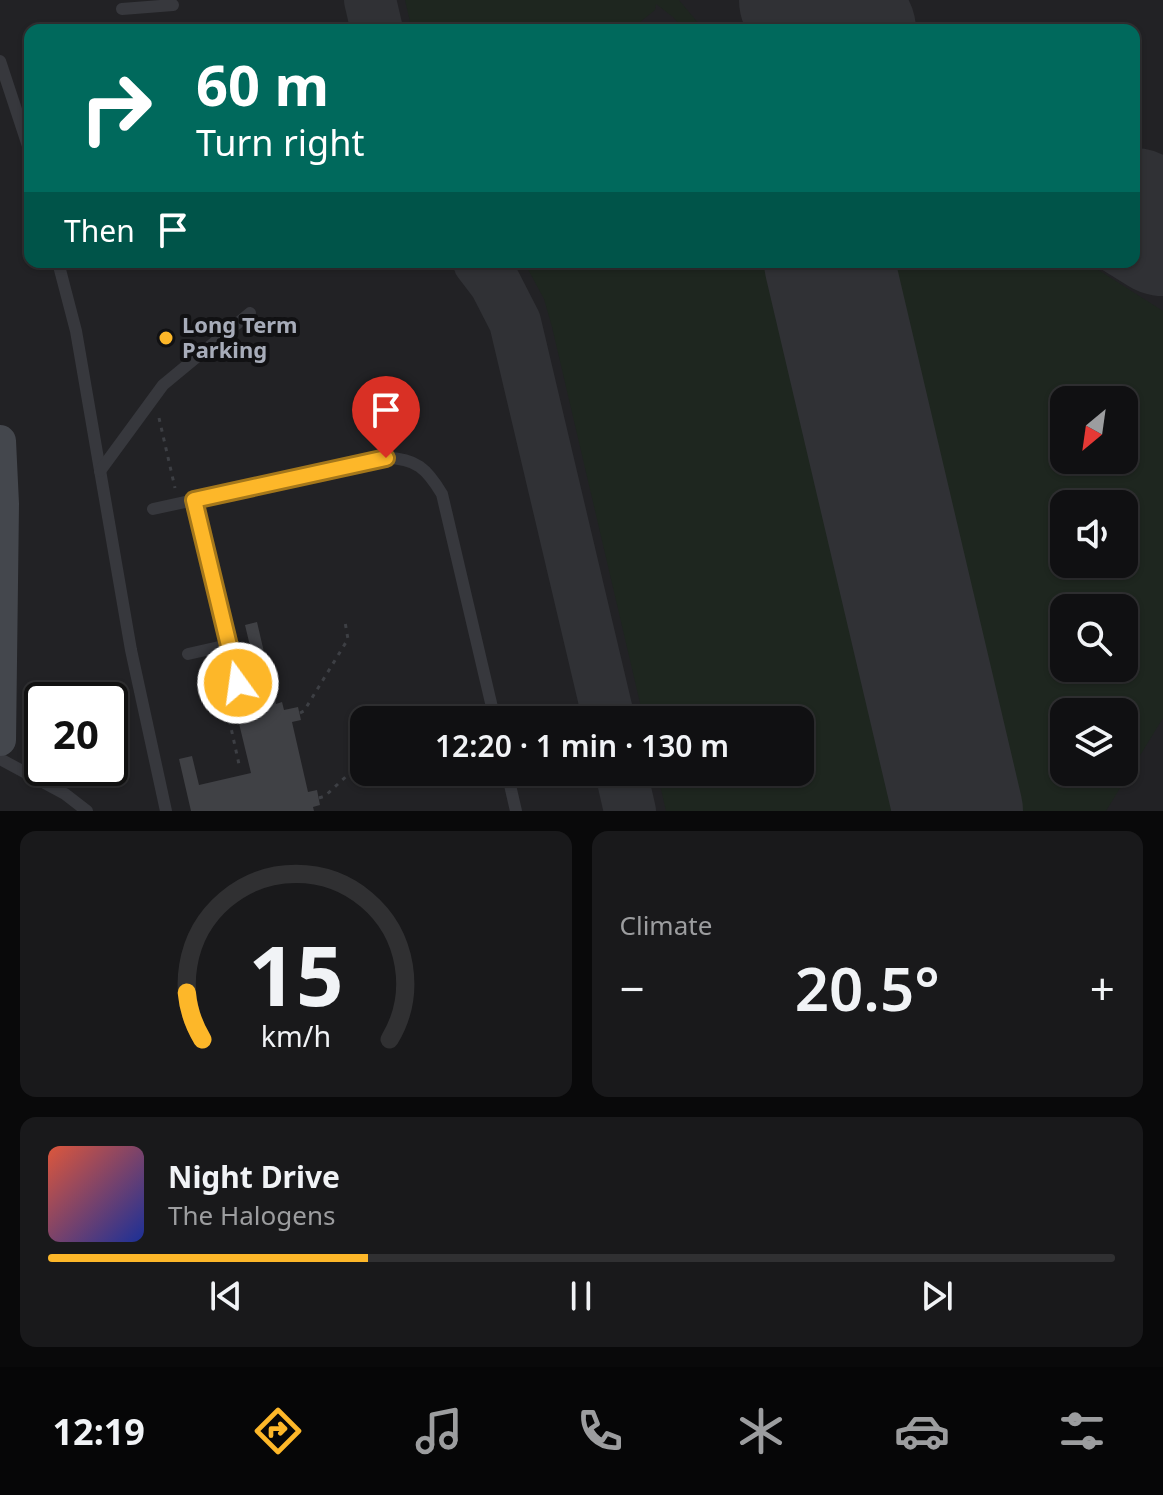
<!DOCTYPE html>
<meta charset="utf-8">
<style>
body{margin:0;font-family:"Noto Sans",sans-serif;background:#19191b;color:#f1f3f6;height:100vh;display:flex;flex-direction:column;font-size:30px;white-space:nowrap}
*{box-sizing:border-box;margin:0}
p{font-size:26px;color:#9c9d9f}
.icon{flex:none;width:44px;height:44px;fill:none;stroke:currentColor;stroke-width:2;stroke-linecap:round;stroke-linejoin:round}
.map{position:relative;height:811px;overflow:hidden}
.panel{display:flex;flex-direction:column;gap:20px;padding:20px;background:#09090a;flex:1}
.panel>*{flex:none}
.banner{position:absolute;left:24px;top:24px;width:1116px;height:244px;border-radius:16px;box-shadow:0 2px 6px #0004,0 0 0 2px #303032;background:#00695c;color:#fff;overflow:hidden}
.needle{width:52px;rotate:209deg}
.tools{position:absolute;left:1050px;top:386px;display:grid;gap:16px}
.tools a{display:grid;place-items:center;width:88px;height:88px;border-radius:16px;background:#101012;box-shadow:0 2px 6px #0004,0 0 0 2px #303032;font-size:40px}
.speed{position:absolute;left:24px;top:682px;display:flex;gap:16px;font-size:40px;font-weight:700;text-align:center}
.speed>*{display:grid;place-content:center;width:104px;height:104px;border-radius:50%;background:#101012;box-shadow:0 2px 6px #0004,0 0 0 2px #303032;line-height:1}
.speed .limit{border:4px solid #111;border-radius:12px;background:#fff;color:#111}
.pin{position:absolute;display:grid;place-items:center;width:68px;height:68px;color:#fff;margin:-82px -34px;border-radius:50% 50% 50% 0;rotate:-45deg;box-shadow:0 0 8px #0007}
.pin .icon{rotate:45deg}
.me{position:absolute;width:88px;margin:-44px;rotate:346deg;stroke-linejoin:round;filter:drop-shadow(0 0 6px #0008)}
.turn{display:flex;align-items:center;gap:28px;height:168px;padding:0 40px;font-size:36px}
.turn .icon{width:104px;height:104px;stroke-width:2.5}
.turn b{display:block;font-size:56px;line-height:68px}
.then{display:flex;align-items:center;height:76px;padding:0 40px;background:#0003;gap:16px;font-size:30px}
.big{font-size:60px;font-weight:600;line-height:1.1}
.panel .card{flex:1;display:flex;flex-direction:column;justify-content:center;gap:12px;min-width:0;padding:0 28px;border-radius:16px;background:#19191b}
.panel .dial{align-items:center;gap:0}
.dial svg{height:208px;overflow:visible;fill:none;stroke:#303032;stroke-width:7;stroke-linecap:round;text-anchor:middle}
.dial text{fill:#f1f3f6;stroke:none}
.song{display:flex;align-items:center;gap:24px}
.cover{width:96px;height:96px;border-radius:12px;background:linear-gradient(135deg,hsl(10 70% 55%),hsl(230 70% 35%))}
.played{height:8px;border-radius:4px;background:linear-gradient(90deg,#fdb729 30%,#303032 30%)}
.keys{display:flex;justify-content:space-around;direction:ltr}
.heat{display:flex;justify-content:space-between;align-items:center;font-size:44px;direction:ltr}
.panel .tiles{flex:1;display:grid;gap:20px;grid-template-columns:1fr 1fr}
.card:last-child{grid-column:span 2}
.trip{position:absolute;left:350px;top:706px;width:464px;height:80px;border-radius:16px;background:#101012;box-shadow:0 2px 6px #0004,0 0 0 2px #303032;font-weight:600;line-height:80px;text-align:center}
.dock{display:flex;height:128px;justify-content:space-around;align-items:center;background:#060607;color:#9c9d9f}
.dock .icon{width:56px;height:56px}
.dock .on{color:#fdb729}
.dock b{font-size:36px;color:#f1f3f6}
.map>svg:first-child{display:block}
</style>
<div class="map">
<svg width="1163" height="811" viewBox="0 0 1163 811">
<rect width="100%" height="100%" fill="#161618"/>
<path fill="#222225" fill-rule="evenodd" d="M0,0H1163V811H0ZM30,30H1134V262H30ZM1064,400H1124V460H1064ZM1064,504H1124V564H1064ZM1064,608H1124V668H1064ZM42,700H110V768H42ZM1064,712H1124V772H1064ZM364,720H800V772H364Z"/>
<g fill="#1e261f" fill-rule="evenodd">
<polygon points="405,0 679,0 704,30 684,30 673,17 656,4 655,10 630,30 412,30"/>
<polygon points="524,262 781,262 910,811 666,811 657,772 800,772 800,720 644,720 552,327 544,299"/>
<path d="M873,262H1086L1163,311V718L1106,811H1001ZM1064,400H1124V460H1064ZM1064,504H1124V564H1064ZM1064,608H1124V668H1064ZM1064,712H1124V772H1064Z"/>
</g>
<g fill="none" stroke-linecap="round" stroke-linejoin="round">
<g stroke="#303135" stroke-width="52">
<polyline points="370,0 377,30"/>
<polyline points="479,262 495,283 515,322 609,720"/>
<polyline points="621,772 630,811"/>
</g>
<g stroke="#303135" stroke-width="130">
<polyline points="804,0 851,30"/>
<polyline points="1134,213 1163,231"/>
<polyline points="829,262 958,811"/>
</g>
</g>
<polygon fill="#404145" points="257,622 276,704 282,702 284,710 298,707 301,720 292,722 308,792 317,790 320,805 313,807 314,811 191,811 179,759 192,756 199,785 251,773 236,711 264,705 245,625"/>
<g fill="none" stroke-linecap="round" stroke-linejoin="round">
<g stroke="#3d3f44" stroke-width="3" stroke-dasharray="4 6" stroke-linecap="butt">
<polyline points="159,418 175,488"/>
<polyline points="223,691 240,769"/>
<polyline points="300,713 304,711 348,639 345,622"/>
<polyline points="319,798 325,796 364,760"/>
</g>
<g stroke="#37383d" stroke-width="12">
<polyline points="122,9 173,5"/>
<polyline points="0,61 30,152"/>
<polyline points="58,262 76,331 131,650 166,811"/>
<polyline points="100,471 163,385 250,313"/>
<path d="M153,509L386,458C416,458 427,469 442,494L495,720"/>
<polyline points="228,645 238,683"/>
<polyline points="188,654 228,645 194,500"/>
<polyline points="0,759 65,794 87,811"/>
<polyline points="507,772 516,811"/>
</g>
<polyline stroke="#44474d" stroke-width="32" points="0,441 3,504 0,740"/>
</g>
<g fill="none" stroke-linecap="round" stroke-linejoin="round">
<defs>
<polyline id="route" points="238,683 194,500 386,458"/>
</defs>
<use href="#route" stroke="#a4771b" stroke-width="20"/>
<use href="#route" stroke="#fdb729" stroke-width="14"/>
</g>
<circle fill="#fdb729" stroke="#111113" stroke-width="3" cx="166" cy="338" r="8"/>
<g text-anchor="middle" stroke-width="8" stroke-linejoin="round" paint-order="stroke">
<g font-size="22" font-weight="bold" fill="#a7acb9" stroke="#111113" text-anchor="start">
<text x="182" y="333">Long Term<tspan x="182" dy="25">Parking</tspan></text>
</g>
</g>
</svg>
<div class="tools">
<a><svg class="needle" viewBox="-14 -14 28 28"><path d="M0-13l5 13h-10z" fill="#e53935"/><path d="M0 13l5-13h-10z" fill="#9c9d9f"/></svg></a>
<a><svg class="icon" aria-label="sound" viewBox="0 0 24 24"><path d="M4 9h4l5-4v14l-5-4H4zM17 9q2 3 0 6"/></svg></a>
<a><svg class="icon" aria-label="search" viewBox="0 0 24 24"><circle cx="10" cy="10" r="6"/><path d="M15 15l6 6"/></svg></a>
<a><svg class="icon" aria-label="layers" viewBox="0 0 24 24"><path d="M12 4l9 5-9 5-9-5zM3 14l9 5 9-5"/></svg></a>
</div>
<div class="speed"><div class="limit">20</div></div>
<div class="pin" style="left:386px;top:458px;background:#d93025"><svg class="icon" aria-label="arrive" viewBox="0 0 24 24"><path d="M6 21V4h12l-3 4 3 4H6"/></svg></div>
<svg class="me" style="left:238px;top:683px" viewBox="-20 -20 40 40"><circle r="17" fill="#fdb729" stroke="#fff" stroke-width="3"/><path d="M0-11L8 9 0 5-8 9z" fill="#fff"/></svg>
<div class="trip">12:20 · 1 min · 130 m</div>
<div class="banner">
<div class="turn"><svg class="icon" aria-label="right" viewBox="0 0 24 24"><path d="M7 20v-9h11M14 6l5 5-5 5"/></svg><div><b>60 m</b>Turn right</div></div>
<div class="then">Then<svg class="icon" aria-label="arrive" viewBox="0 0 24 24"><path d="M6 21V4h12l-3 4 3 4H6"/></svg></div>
</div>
</div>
<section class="panel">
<div class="tiles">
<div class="card dial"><svg viewBox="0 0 100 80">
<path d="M14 69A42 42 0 1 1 86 69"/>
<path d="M14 69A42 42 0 0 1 8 51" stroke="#fdb729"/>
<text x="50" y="56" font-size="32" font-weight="700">15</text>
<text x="50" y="72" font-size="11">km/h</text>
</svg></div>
<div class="card"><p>Climate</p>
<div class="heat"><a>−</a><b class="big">20.5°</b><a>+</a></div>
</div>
<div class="card">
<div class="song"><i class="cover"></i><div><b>Night Drive</b><p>The Halogens</p></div></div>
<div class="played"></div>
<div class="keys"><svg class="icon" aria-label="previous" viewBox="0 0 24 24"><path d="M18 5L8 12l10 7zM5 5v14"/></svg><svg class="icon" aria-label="pause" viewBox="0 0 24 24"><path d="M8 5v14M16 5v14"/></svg><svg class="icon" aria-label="next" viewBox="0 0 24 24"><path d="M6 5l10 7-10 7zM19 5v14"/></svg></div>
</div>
</div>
</section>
<nav class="dock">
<b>12:19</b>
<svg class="icon on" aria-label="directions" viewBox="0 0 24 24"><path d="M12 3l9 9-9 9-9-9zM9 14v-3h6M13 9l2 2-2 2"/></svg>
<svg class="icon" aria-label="music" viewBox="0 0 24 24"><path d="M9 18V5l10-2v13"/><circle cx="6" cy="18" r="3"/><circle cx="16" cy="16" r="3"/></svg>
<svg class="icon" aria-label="phone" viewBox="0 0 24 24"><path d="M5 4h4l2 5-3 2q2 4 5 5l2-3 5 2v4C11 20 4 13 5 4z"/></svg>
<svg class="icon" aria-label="climate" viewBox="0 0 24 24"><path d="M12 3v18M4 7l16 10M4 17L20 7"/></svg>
<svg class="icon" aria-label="car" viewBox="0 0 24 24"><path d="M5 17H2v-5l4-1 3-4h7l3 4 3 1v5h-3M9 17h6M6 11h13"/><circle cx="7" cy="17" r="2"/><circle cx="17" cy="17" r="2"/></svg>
<svg class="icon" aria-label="filters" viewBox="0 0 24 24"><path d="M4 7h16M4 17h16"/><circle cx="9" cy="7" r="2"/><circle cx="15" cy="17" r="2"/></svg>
</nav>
